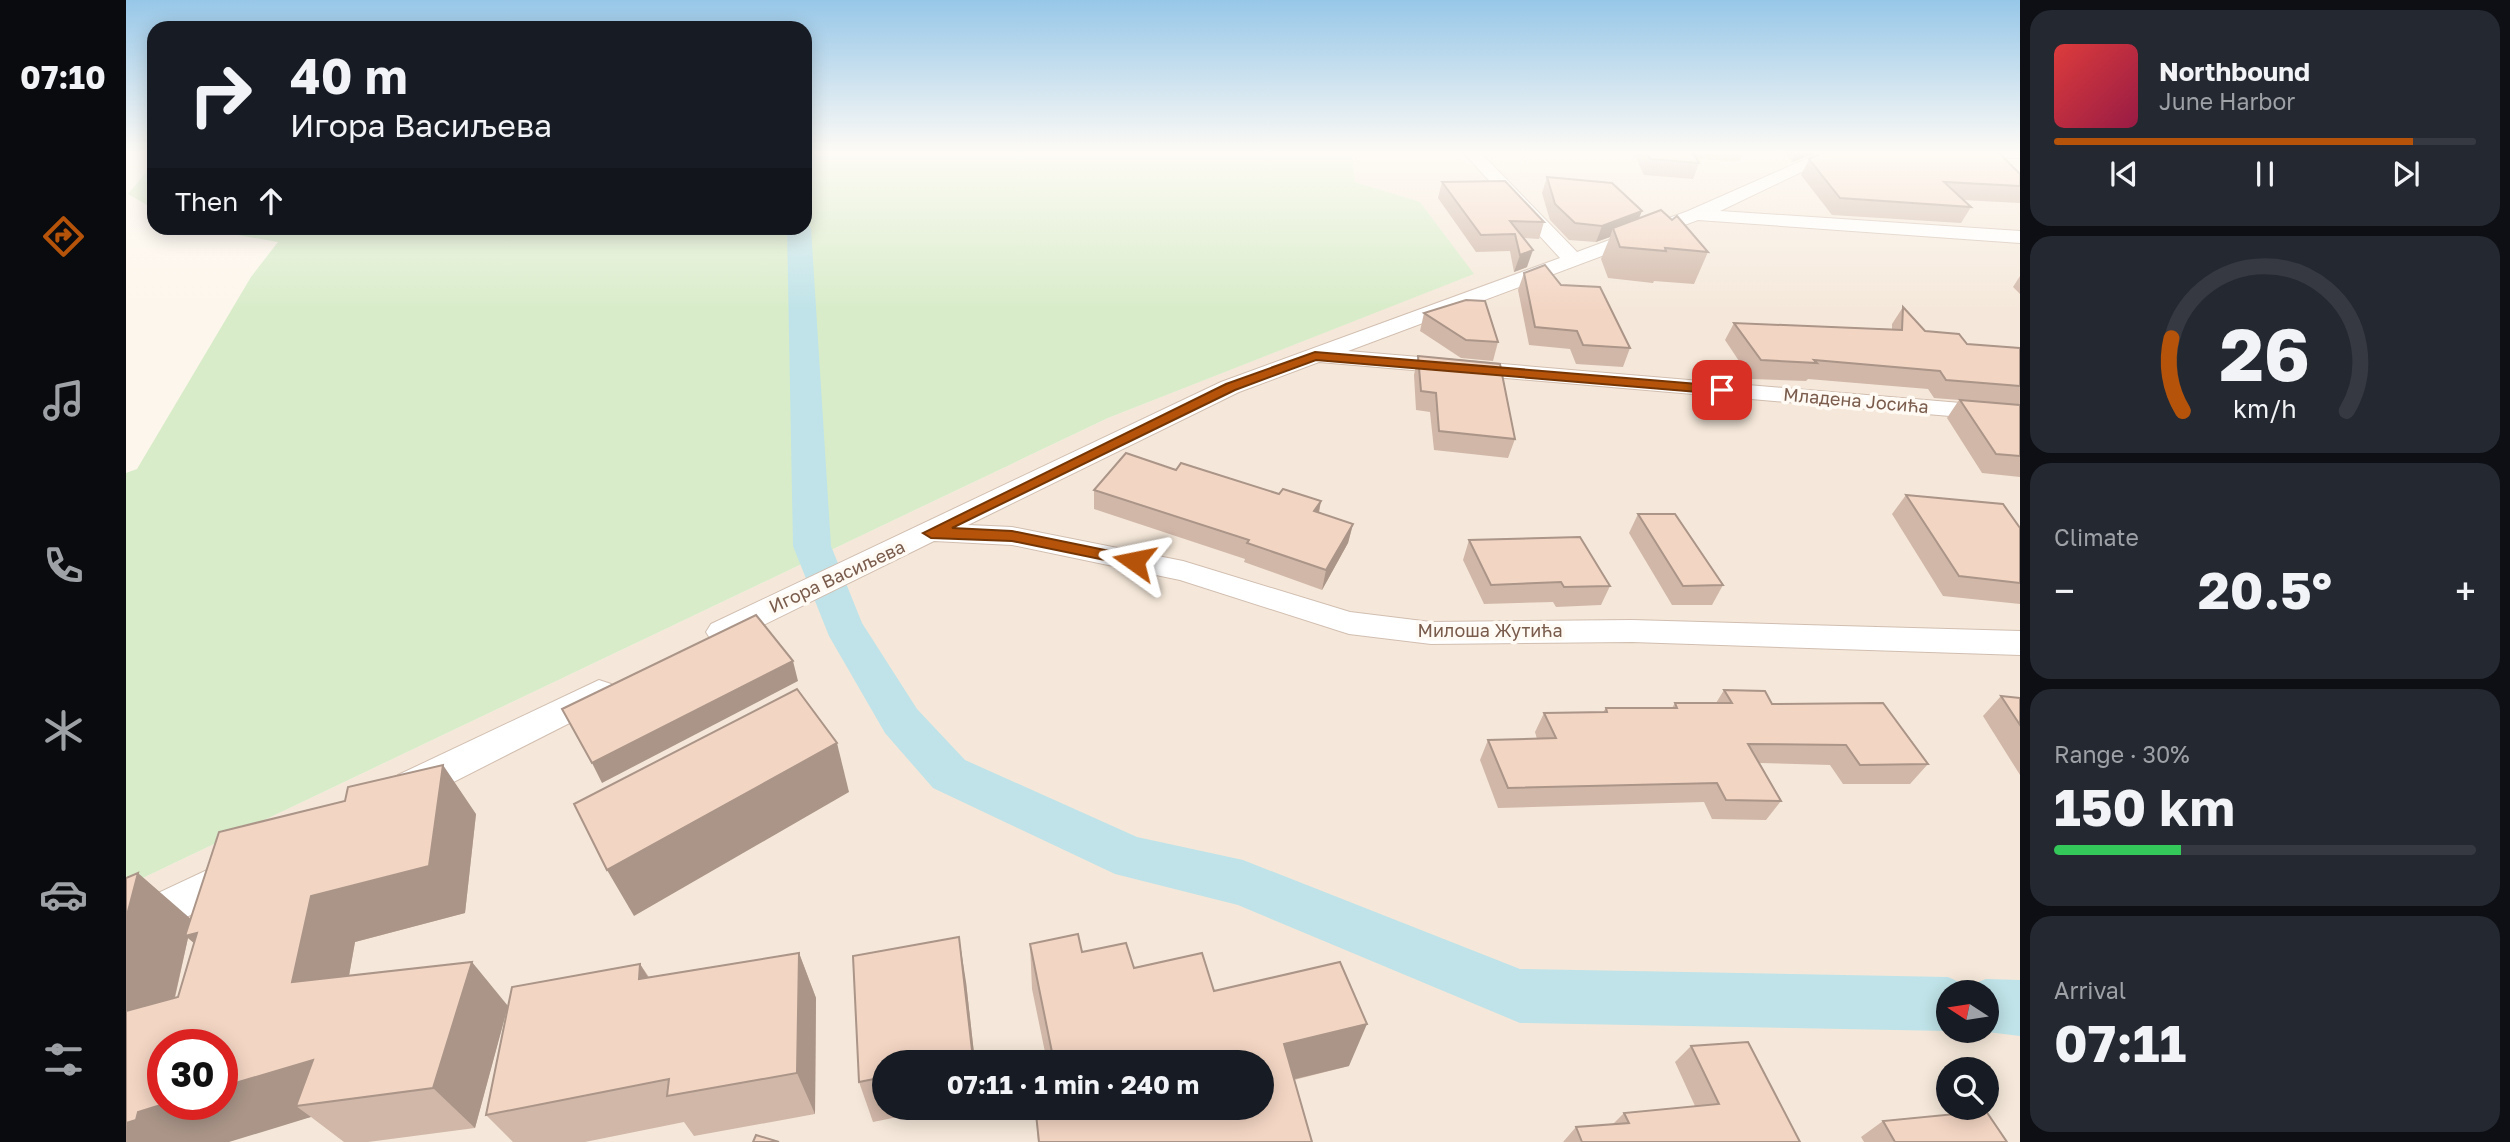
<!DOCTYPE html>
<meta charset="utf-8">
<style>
body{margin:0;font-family:"Golos Text",sans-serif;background:#242831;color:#f1f3f6;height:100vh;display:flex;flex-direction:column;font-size:26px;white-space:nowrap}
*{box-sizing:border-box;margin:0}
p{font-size:23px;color:#9ea1a6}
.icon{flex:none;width:38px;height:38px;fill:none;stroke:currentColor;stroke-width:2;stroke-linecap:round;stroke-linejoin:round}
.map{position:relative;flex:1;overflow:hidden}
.drawer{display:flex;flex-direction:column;gap:10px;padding:10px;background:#0d0f14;width:490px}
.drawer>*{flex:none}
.guide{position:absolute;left:21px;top:21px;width:665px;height:214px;border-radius:21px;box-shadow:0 4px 18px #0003;background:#171b24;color:#f1f3f6;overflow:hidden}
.needle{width:46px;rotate:282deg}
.fabs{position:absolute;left:1810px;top:980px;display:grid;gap:14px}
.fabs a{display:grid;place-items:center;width:63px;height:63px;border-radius:50%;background:#171b24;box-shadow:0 4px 18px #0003;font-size:35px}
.speed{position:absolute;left:21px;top:1029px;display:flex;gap:14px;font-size:35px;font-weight:700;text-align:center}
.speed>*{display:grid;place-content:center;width:91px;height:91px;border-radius:50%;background:#171b24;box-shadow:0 4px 18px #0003;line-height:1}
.speed .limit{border:10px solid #d22;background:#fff;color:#111}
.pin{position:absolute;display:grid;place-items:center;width:60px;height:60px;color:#fff;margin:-30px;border-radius:14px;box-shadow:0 4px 10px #0006}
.me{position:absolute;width:77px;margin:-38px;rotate:282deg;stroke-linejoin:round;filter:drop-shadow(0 0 5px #0008)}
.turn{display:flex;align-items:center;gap:24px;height:147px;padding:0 28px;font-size:32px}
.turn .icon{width:91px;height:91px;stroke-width:2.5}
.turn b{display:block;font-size:49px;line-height:60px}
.then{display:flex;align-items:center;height:66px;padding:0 28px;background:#0003;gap:14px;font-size:26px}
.big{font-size:52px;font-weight:700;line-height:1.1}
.drawer .tile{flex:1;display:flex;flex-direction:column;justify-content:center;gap:10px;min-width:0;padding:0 24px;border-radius:21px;background:#242831}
.drawer .dial{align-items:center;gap:0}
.dial svg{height:182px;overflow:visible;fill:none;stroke:#363941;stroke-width:7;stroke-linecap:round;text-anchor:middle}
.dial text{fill:#f1f3f6;stroke:none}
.song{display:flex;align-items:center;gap:21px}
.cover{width:84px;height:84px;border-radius:10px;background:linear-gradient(135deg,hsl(0 70% 55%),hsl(340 70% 35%))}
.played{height:7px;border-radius:4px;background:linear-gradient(90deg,#b45309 85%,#363941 85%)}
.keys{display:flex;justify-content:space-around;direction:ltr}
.heat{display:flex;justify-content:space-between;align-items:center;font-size:38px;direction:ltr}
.charge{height:10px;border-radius:5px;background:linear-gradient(90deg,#34c759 30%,#363941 0)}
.trip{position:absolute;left:746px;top:1050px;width:402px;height:70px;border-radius:35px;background:#171b24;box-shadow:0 4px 18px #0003;font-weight:700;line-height:70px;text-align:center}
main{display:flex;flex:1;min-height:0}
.tabs{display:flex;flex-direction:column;width:126px;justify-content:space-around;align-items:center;background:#090b0e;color:#9ea1a6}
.tabs .icon{width:49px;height:49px}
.tabs .on{color:#b45309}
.tabs b{font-size:32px;color:#f1f3f6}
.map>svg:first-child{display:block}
</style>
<main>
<nav class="tabs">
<b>07:10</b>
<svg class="icon on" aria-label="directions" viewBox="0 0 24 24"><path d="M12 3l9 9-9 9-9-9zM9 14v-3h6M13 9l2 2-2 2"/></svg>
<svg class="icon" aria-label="music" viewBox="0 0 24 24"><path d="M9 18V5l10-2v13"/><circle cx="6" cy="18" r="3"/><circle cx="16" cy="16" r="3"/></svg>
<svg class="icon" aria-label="phone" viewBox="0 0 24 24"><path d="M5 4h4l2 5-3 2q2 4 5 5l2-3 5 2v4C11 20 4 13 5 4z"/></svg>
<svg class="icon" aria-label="climate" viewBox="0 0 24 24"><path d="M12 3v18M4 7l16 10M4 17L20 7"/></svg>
<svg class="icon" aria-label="car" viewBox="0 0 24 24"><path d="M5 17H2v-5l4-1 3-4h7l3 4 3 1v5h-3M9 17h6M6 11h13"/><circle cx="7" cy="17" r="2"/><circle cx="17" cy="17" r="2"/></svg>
<svg class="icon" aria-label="filters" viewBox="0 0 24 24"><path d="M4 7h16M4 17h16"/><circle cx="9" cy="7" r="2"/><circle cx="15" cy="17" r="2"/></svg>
</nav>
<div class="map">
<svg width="1894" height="1142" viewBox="0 0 1894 1142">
<rect width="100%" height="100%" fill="#fdf6ec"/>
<path fill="#f5e8da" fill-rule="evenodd" d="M1226,151H1894V1142H0V886L982,418L1347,274L1294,202L1229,182ZM1822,992H1860V1031H1822ZM37,1045H96V1104H37ZM758,1062H1136V1108H758ZM1822,1069H1860V1108H1822Z"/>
<g fill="#d8ecc9">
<polygon points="679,151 1226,151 1229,182 1294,202 1348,274 982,418 0,886 0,473 11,469 125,277 152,242 72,228 679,228"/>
<polygon points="28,163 28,209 2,194"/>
</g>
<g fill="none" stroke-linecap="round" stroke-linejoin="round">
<polygon fill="#bfe3e8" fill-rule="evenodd" points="679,222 685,228 705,546 736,623 791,709 839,760 1011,837 1117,860 1394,969 1822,977 1842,986 1860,979 1894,980 1894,1036 1853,1031 1860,1031 1860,992 1822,992 1822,1031 1394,1023 1112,905 989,874 807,788 759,733 703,636 667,546 661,228 679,228"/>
<defs>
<g id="minor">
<polygon points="1336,151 1353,151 1451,252 1562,211 1698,151 1719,151 1594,211 1894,231 1894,243 1572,220 1222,351 1894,408 1894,422 1193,362 1113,392 842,525 886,527 1057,561 1224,612 1305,622 1506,620 1894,631 1894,655 1506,642 1305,644 1223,634 1054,580 886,545 808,541 607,640 596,643 585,640 580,632 585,624 1095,382 1434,258"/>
<polygon points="1804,151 1894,151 1894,158 1812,156"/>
<polygon points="473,680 485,684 490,693 485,702 298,797 285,801 272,797 267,786 272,775"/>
<polygon points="109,857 123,862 128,874 123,886 0,947 0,908"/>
</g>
</defs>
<use href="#minor" stroke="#d1beb0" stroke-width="2"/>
<use href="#minor" fill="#fff" fill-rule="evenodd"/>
</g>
<g fill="#d1b7a8" fill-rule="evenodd">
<polygon points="1507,151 1617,151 1613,161 1571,159 1573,163 1567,179 1518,175"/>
<polygon points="1657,151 1696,151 1666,162"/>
<polygon points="1683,159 1894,174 1894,203 1837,200 1845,207 1835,223 1706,215 1675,175"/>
<polygon points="1421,177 1513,218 1582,252 1568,284 1528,281 1527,283 1482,278 1475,259 1484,237 1470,242 1443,240 1424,220 1416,193"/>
<polygon points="1316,182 1418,222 1413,239 1397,238 1401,267 1388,272 1384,251 1350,252 1312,198"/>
<polygon points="1398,273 1435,285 1504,348 1497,367 1450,364 1444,349 1403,345 1392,290"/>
<polygon points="1894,276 1894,294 1887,287"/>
<polygon points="1777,307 1799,331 1841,344 1894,348 1894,477 1856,473 1821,418 1833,400 1808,398 1802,389 1682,379 1680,381 1625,379 1599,340 1608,323 1766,329 1766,324"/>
<polygon points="1298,313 1372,342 1367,361 1335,358 1294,331"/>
<polygon points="1292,356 1389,439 1382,458 1308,450 1304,412 1290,410 1288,375"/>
<polygon points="1050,470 1153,494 1195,501 1193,513 1227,524 1222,543 1196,590 1118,562 1119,559 968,509 968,490"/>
<polygon points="1780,495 1894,528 1894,604 1817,596 1766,514"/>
<polygon points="1512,514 1597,585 1586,605 1546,605 1503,533"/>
<polygon points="1343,540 1484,586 1475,605 1430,607 1427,602 1358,604 1337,560"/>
<polygon points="1598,690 1646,704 1802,764 1784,784 1717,784 1704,765 1634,763 1655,801 1640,820 1586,819 1578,802 1372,808 1354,760 1362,740 1411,739 1409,732 1418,713 1477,712 1480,708 1546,708 1549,703 1590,703"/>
<polygon points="1875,696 1894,698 1894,775 1857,716"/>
<path d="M350,814L339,913L229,942L223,976L382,1006L514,964L523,977L673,953L690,998L689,1114L568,1136L558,1122L459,1142H387L360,1115L381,1009L349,1128L242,1142H218L185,1117L0,1142L65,919ZM62,938L68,943L52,997L49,998Z"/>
<polygon points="904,944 956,952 1008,968 1088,991 1223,1066 1168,1080 1186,1142 912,1142 910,1114 931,1111 930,1108 1136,1108 1136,1062 921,1062 906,989"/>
<polygon points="840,982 849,1062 758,1062 758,1108 816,1108 747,1122 733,1082"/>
<polygon points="1565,1046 1674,1142 1437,1142 1450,1127 1487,1124 1498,1113 1569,1106 1549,1062"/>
<polygon points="1757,1121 1881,1142 1738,1142 1735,1137"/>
</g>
<g fill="#aa9588">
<polygon points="1671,151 1696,151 1666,162"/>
<polygon points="1516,211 1509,228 1487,228 1484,237 1470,242 1476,226"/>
<polygon points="1407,250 1401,267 1388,272 1394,255"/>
<polygon points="1195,501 1191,520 1188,511"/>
<polygon points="1227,524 1222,543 1196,590 1200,570"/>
<polygon points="667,661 672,681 476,783 466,763"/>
<polygon points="711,743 723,792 508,916 481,870"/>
<polygon points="317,765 350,814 339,913 229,942 214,1026 166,982 185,896"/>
<polygon points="12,873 66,920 71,933 112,981 62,938 38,1045 0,1036 0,919"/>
<polygon points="833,937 840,982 849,1062 847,1062"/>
<polygon points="673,953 690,998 689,1114 671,1073"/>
<polygon points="346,962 382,1006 349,1128 307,1088"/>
<polygon points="514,964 541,1008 513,979"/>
<polygon points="1241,1024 1223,1066 1144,1085 1158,1044"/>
<polygon points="187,1060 170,1106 185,1117 103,1142 0,1142 0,1123 12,1112 38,1104 96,1104 96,1087"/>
</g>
<g fill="#f3d5c3" stroke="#aa9588" stroke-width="2">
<polygon points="1520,151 1566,151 1573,163 1524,159"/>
<polygon points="1700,151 1871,151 1894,174 1894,186 1818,182 1845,207 1714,198 1683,159"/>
<polygon points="1421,177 1486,183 1516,211 1476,226 1449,223 1429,204"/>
<polygon points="1379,181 1418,222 1384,221 1407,250 1394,255 1389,234 1355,235 1316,182"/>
<polygon points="1535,210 1546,220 1551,216 1582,252 1539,248 1540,251 1494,247 1487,228"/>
<polygon points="1419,265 1435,285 1474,287 1504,348 1457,345 1451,331 1409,327 1398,273"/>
<polygon points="1340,300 1359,301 1372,342 1340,340 1298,313"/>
<polygon points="1777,307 1799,331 1833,334 1841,344 1894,348 1894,386 1820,380 1814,371 1688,360 1691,363 1635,360 1608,323 1776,330"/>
<polygon points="1292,356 1374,364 1389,439 1313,431 1310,393 1295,391"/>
<polygon points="1834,400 1894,405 1894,456 1870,454"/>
<polygon points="1000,453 1050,470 1055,463 1153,494 1157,489 1195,501 1188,511 1227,524 1200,570 1121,543 1123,540 968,490"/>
<polygon points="1780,495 1877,504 1894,528 1894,583 1833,576"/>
<polygon points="1512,514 1549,514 1597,585 1557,586"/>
<polygon points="1454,537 1484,586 1438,587 1435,582 1365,585 1343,540"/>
<polygon points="630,615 667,661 466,763 436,709"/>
<polygon points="671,689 711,743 481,870 448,804"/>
<polygon points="1598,690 1639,691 1646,704 1757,703 1802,764 1734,765 1720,745 1622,744 1655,801 1600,800 1591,783 1382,788 1362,740 1430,738 1418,713 1481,712 1480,708 1551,708 1549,703 1606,703"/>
<polygon points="1875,696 1894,698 1894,725"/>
<polygon points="317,765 303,866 185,896 166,982 346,962 307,1088 170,1106 187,1060 96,1087 96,1045 37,1045 37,1104 38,1104 12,1112 10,1120 0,1123 0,1011 52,997 71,933 59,936 93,832 219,801 222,787"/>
<polygon points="12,873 0,919 0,878"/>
<polygon points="952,934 956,952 1000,943 1008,968 1076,953 1088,991 1214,962 1241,1024 1158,1044 1186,1142 913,1142 910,1114 938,1110 937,1108 1136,1108 1136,1062 928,1062 904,944"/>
<polygon points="833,937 847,1059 830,1062 758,1062 758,1077 733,1082 727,956"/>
<polygon points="673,953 671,1073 541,1096 543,1079 360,1115 386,987 514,964 513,979"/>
<polygon points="1622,1042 1674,1142 1456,1142 1450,1127 1503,1123 1498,1113 1593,1104 1565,1046"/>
<polygon points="1860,1111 1881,1142 1769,1142 1757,1121"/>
<polygon points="630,1135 653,1142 627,1142"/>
</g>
<linearGradient id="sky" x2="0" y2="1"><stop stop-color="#97c7e8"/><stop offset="0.49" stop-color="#fefbf6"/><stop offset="1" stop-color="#fefbf6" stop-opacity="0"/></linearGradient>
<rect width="1894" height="311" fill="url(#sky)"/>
<polygon fill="#b45309" stroke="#753606" stroke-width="2" points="1189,352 1596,386 1602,390 1596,394 1190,360 1109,390 826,528 886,531 1008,556 1016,561 1014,565 1008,566 886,541 805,538 797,533 1100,384"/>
<g text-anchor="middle" stroke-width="7" stroke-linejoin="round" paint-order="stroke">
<g font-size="18" fill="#7a5c4d" stroke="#fffaf3">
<text transform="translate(1730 401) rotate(5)" y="6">Младена Јосића</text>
<text transform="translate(711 577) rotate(-25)" y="6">Игора Васиљева</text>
<text x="1364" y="637">Милоша Жутића</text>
</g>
</g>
</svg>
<div class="fabs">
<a><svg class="needle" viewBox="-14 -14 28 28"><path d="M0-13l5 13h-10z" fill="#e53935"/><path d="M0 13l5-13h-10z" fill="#9ea1a6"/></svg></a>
<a><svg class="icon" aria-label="search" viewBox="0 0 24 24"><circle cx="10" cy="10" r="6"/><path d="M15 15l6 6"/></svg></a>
</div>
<div class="speed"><div class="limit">30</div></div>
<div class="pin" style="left:1596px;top:390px;background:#d93025"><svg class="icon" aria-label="arrive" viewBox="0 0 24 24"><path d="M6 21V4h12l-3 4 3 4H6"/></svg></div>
<svg class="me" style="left:1008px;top:561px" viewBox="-20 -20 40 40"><path d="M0-17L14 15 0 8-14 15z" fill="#b45309" stroke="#fff" stroke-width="4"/></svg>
<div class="trip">07:11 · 1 min · 240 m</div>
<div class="guide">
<div class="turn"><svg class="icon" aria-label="right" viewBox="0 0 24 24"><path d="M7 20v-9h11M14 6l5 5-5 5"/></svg><div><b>40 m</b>Игора Васиљева</div></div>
<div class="then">Then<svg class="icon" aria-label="ahead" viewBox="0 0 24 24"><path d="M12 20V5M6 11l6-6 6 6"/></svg></div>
</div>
</div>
<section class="drawer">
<div class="tile">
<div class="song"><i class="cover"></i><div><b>Northbound</b><p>June Harbor</p></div></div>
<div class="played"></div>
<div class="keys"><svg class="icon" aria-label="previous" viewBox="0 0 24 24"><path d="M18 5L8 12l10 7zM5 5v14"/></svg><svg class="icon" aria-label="pause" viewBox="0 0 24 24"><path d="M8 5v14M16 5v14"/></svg><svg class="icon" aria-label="next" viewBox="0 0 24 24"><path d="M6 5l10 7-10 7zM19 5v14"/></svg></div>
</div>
<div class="tile dial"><svg viewBox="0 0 100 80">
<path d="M14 69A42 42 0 1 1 86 69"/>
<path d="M14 69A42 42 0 0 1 9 37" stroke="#b45309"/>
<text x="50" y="56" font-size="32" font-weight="700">26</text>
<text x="50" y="72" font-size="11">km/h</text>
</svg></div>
<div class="tile"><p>Climate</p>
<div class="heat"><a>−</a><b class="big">20.5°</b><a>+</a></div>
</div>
<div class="tile"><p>Range · 30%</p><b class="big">150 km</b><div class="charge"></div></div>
<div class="tile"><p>Arrival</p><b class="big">07:11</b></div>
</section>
</main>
